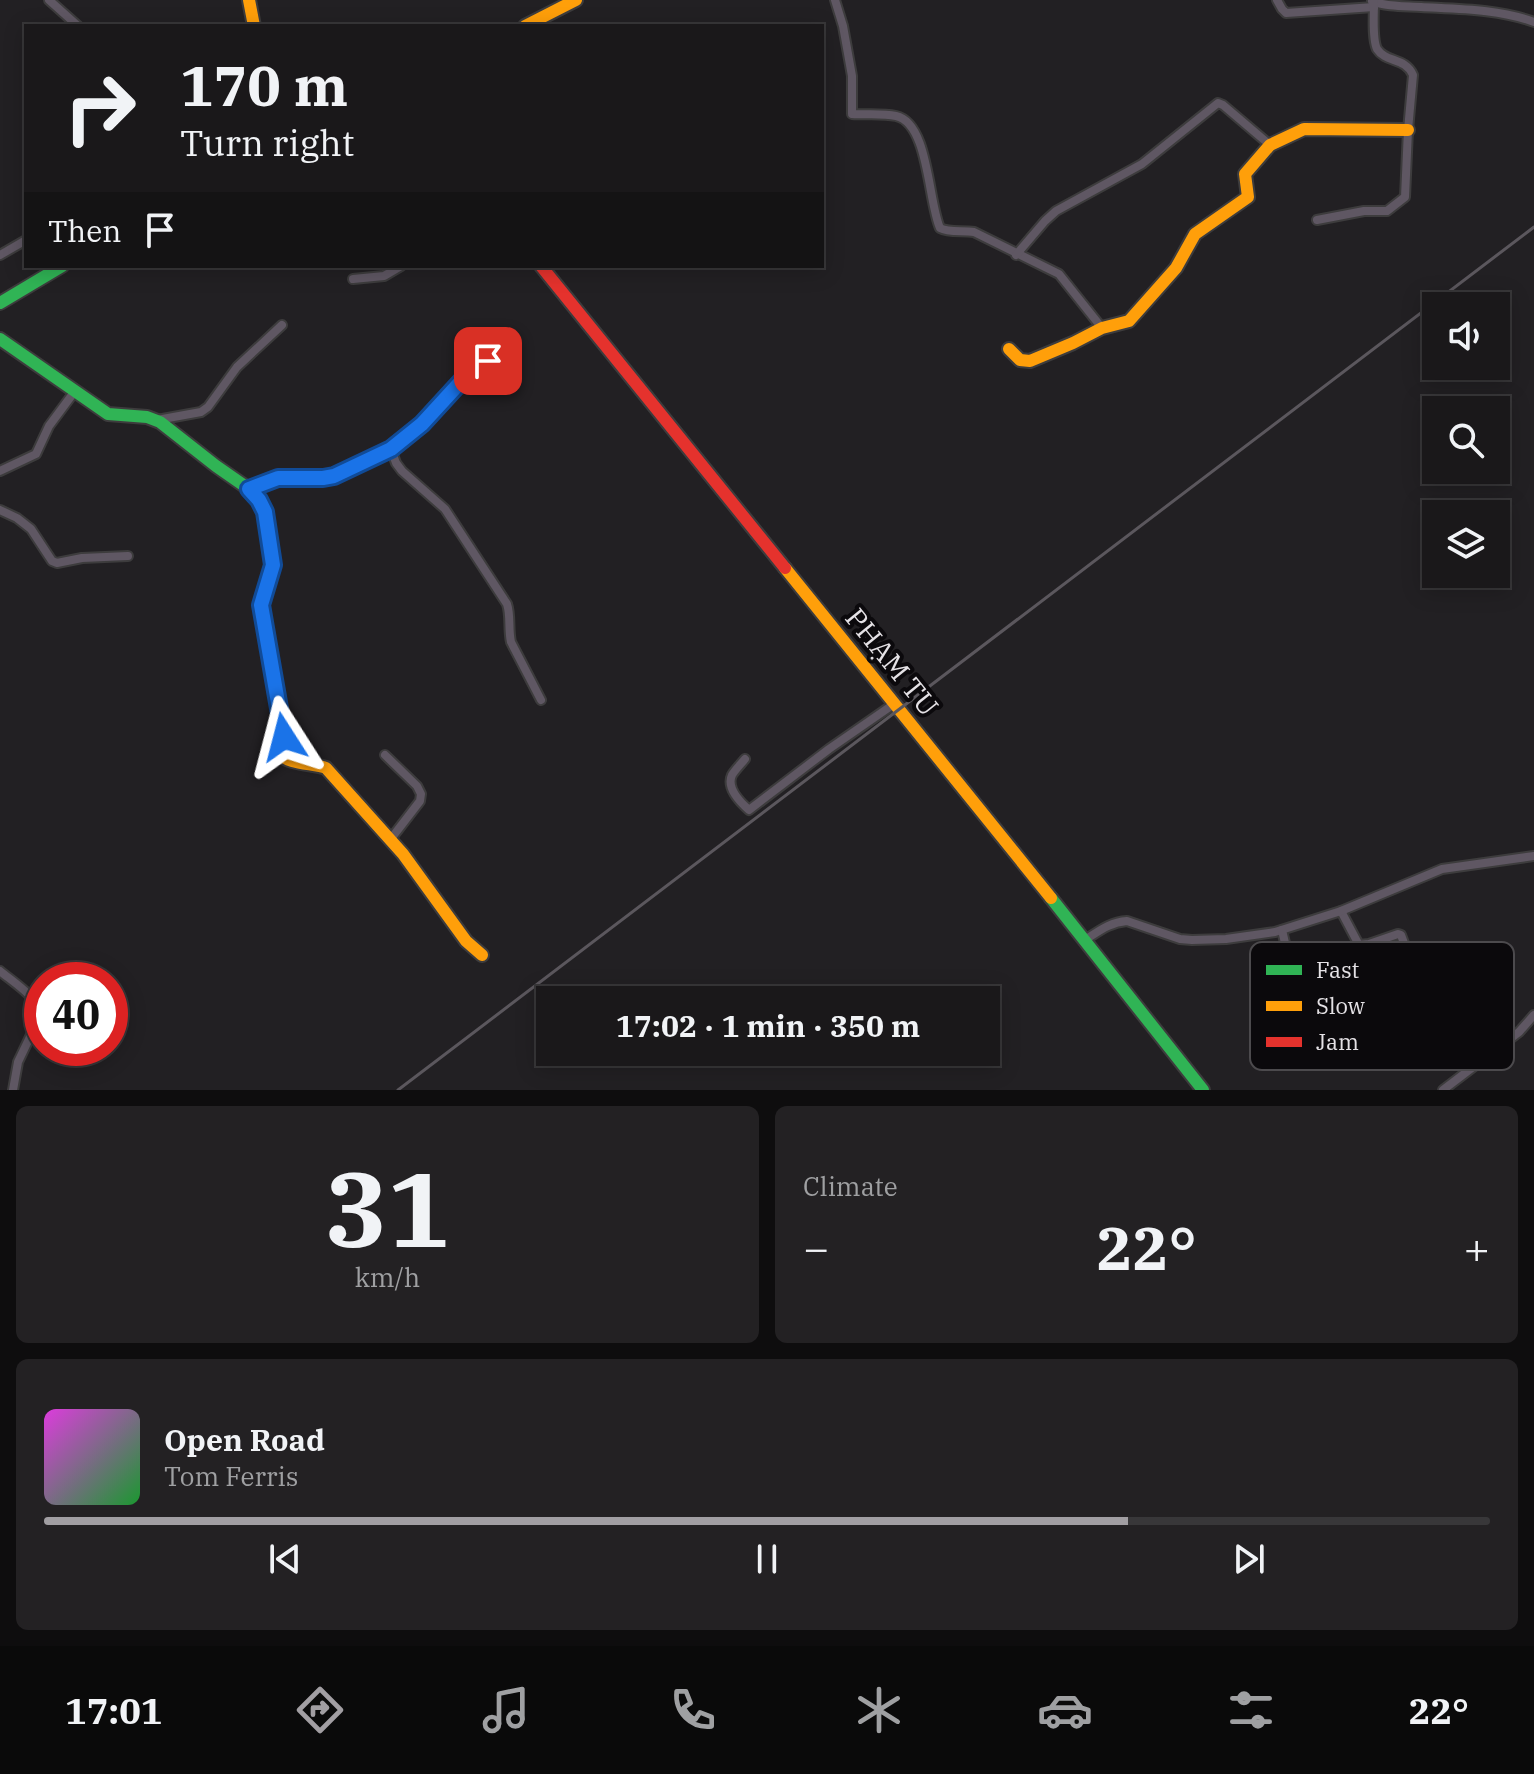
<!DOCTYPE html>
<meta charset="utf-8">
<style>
body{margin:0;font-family:"IBM Plex Serif",serif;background:#232123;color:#f1f3f6;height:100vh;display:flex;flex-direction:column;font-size:30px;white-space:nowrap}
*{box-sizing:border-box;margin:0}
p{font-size:26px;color:#9fa0a2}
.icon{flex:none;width:44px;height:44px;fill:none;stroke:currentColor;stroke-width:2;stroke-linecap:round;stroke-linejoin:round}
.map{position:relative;height:1090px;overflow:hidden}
.drawer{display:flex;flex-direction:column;gap:16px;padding:16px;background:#0e0d0e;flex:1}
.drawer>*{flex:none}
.guide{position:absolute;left:24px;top:24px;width:800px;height:244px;border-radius:0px;box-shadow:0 4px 20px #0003,0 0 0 2px #383739;background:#1a181a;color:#f1f3f6;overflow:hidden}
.tools{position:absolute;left:1422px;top:292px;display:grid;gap:16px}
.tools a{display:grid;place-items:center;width:88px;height:88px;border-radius:0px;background:#1a181a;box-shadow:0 4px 20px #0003,0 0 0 2px #383739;font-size:40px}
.speed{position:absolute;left:24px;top:962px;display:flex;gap:16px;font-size:40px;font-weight:700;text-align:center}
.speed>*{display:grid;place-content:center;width:104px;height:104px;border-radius:50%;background:#1a181a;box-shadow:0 4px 20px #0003,0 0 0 2px #383739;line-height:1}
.speed .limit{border:12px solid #d22;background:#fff;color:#111}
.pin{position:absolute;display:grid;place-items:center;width:68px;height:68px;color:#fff;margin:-34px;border-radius:16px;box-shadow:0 4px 12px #0006}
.me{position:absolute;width:88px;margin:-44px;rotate:351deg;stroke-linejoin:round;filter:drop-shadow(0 0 6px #0008)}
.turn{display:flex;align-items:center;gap:28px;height:168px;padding:0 24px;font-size:36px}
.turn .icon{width:104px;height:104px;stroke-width:2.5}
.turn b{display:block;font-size:56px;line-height:68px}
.then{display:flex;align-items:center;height:76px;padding:0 24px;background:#0003;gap:16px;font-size:30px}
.big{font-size:60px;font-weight:700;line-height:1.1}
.drawer .widget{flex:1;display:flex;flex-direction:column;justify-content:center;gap:12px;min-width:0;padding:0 28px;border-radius:12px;background:#232123}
.drawer .dial{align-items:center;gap:0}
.dial b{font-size:104px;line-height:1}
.song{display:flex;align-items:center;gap:24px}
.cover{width:96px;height:96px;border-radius:12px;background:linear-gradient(135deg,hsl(300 70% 55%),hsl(130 70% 35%))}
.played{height:8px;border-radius:4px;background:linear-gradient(90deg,#a19ea2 75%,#383739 75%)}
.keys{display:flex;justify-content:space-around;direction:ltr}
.heat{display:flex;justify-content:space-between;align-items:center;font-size:44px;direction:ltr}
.drawer .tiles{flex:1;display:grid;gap:16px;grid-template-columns:1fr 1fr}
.widget:last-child{grid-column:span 2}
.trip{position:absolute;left:536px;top:986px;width:464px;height:80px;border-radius:0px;background:#1a181a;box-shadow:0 4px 20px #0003,0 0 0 2px #383739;font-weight:700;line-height:80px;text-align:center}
.tab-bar{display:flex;height:128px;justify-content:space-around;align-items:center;background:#0a0a0a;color:#9fa0a2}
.tab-bar .icon{width:56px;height:56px}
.tab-bar .current{color:#a19ea2}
.tab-bar b{font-size:36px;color:#f1f3f6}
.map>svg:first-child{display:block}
</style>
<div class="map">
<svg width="1534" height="1090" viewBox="0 0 1534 1090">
<rect width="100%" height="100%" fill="#222023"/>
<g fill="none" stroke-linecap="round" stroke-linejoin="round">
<defs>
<g id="street">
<polyline points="49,0 78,26"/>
<path d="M835,0L843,26L852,76V114C866,115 882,113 896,116C929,123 928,202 940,228C949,233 963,230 974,232L1059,274L1102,328"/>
<polyline points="1277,0 1282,9 1286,13 1374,7"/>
<path d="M1372,1C1386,7 1405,6 1421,7C1458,9 1499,9 1534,22"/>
<path d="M1317,220L1364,211H1387L1405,197L1408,130L1413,75C1405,57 1386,63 1377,49C1372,39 1374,14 1374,2"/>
<polyline points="0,255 26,240"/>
<polyline points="1016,255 1045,221 1056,211 1142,164 1218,103 1223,105 1270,145"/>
<polyline points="353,279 384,276 401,266"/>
<polyline points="157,420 201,412 208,407 237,367 282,325"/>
<path d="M391,449L396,463L402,471L445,509L507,604C511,616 508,629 511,642L541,700"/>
<polyline points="0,471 36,454 49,426 75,391"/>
<polyline points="249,489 278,478 323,478 334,476 391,449 422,424 466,376 503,351"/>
<polyline points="0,510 17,518 31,529 52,561 57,563 82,558 128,556"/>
<polyline points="385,755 417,786 421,794 420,801 390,840"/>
<path d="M745,759C741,764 735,770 732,775C726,788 741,803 749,810L829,749L894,704"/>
<polyline points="1341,911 1359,945 1379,1002"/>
<path d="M1085,940C1099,931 1110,922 1127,921L1180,939L1192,940L1226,939L1275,932L1341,911L1442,869L1534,856"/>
<polyline points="1359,945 1369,944 1398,934 1401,935 1423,995"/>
<path d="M0,971C13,982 41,999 40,1016L18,1062L13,1090"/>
<path d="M1272,1048C1284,1044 1300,1040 1305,1029L1282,930"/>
<polyline points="1443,1090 1519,1032 1534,1015"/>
</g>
<g id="fast">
<polyline points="0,303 62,266"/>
<polyline points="0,339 108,414 147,417 160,422 216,466 249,489 259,500 265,512 273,565 261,605 284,734"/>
<polyline points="1051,898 1203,1090"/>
</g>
<g id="slow">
<polyline points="249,0 254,26"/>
<polyline points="525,26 576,0"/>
<polyline points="1009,349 1020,360 1030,361 1073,343 1102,328 1129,321 1176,268 1195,234 1248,197 1245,174 1270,145 1304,129 1408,130"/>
<polyline points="785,568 1051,898"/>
<path d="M284,734C283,740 280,749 282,755C285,763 316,764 326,768L403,854L466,941L482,955"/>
</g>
<polyline id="jam" points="541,266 785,568"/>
</defs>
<use href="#street" stroke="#3d3c3d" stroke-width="12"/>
<use href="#fast" stroke="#3d3c3d" stroke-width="16"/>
<use href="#slow" stroke="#3d3c3d" stroke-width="16"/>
<use href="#jam" stroke="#3d3c3d" stroke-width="16"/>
<use href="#street" stroke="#5f5763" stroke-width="8"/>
<use href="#fast" stroke="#30b455" stroke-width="12"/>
<use href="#slow" stroke="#ff9f0a" stroke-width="12"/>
<use href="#jam" stroke="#e5322d" stroke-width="12"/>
<polyline stroke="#5b575d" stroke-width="3" points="398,1090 1534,227"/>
</g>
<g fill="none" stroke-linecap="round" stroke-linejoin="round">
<defs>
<polyline id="route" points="284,737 261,605 273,565 265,512 259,500 249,489 278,478 323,478 334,476 391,449 422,424 466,376 488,361"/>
</defs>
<use href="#route" stroke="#114b97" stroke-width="20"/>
<use href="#route" stroke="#1a73e8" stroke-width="14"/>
</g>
<g text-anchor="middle" stroke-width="8" stroke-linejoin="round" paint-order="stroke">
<g font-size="28" fill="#e5e2e6" stroke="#0b090c">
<text transform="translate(892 662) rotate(51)" y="10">PHẠM TU</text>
</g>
</g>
<rect x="1250" y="942" width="264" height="128" rx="12" fill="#0b090c" stroke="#4c4a4d" stroke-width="2"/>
<rect x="1266" y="965" width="36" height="10" fill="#30b455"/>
<rect x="1266" y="1001" width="36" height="10" fill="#ff9f0a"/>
<rect x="1266" y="1037" width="36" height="10" fill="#e5322d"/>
<g font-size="22" fill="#e5e2e6">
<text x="1316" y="978">Fast</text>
<text x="1316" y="1014">Slow</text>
<text x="1316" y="1050">Jam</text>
</g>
</svg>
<div class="tools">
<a><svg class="icon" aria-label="sound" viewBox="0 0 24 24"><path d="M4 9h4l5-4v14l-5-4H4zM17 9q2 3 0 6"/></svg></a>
<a><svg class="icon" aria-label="search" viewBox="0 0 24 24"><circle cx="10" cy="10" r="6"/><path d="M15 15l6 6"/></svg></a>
<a><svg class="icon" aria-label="layers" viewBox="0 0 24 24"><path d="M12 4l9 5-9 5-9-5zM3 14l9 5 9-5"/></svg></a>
</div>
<div class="speed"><div class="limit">40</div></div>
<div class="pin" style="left:488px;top:361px;background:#d93025"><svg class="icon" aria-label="arrive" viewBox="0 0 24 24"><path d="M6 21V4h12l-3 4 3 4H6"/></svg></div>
<svg class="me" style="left:284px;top:737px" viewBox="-20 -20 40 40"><path d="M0-17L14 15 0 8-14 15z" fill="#1a73e8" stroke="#fff" stroke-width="4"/></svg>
<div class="trip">17:02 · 1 min · 350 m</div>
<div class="guide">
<div class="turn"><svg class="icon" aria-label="right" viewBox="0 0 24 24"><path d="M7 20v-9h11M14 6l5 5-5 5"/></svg><div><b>170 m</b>Turn right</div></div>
<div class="then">Then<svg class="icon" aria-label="arrive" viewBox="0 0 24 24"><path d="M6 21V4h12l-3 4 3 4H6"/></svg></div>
</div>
</div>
<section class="drawer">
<div class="tiles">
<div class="widget dial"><b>31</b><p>km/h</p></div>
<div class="widget"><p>Climate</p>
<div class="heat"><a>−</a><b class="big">22°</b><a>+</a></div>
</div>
<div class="widget">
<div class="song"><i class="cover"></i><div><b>Open Road</b><p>Tom Ferris</p></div></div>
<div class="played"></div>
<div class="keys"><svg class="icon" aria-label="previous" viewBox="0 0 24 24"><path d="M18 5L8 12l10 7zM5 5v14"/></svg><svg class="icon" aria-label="pause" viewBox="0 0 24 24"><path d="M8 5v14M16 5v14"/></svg><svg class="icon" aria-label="next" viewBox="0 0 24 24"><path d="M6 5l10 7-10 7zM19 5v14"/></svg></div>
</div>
</div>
</section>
<nav class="tab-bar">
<b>17:01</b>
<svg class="icon current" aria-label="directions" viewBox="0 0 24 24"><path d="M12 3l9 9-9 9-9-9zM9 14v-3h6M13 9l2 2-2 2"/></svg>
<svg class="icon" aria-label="music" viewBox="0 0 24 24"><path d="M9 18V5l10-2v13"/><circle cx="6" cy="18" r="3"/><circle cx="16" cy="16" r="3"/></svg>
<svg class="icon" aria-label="phone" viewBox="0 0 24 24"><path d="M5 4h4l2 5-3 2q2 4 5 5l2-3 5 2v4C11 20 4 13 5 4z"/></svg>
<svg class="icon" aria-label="climate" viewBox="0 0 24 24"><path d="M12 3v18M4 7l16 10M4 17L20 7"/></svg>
<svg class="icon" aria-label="car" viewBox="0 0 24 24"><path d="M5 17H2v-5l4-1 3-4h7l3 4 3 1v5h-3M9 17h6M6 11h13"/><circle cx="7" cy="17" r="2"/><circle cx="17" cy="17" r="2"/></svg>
<svg class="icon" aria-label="filters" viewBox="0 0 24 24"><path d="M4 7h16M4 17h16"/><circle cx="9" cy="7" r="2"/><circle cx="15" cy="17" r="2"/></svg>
<b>22°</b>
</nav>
